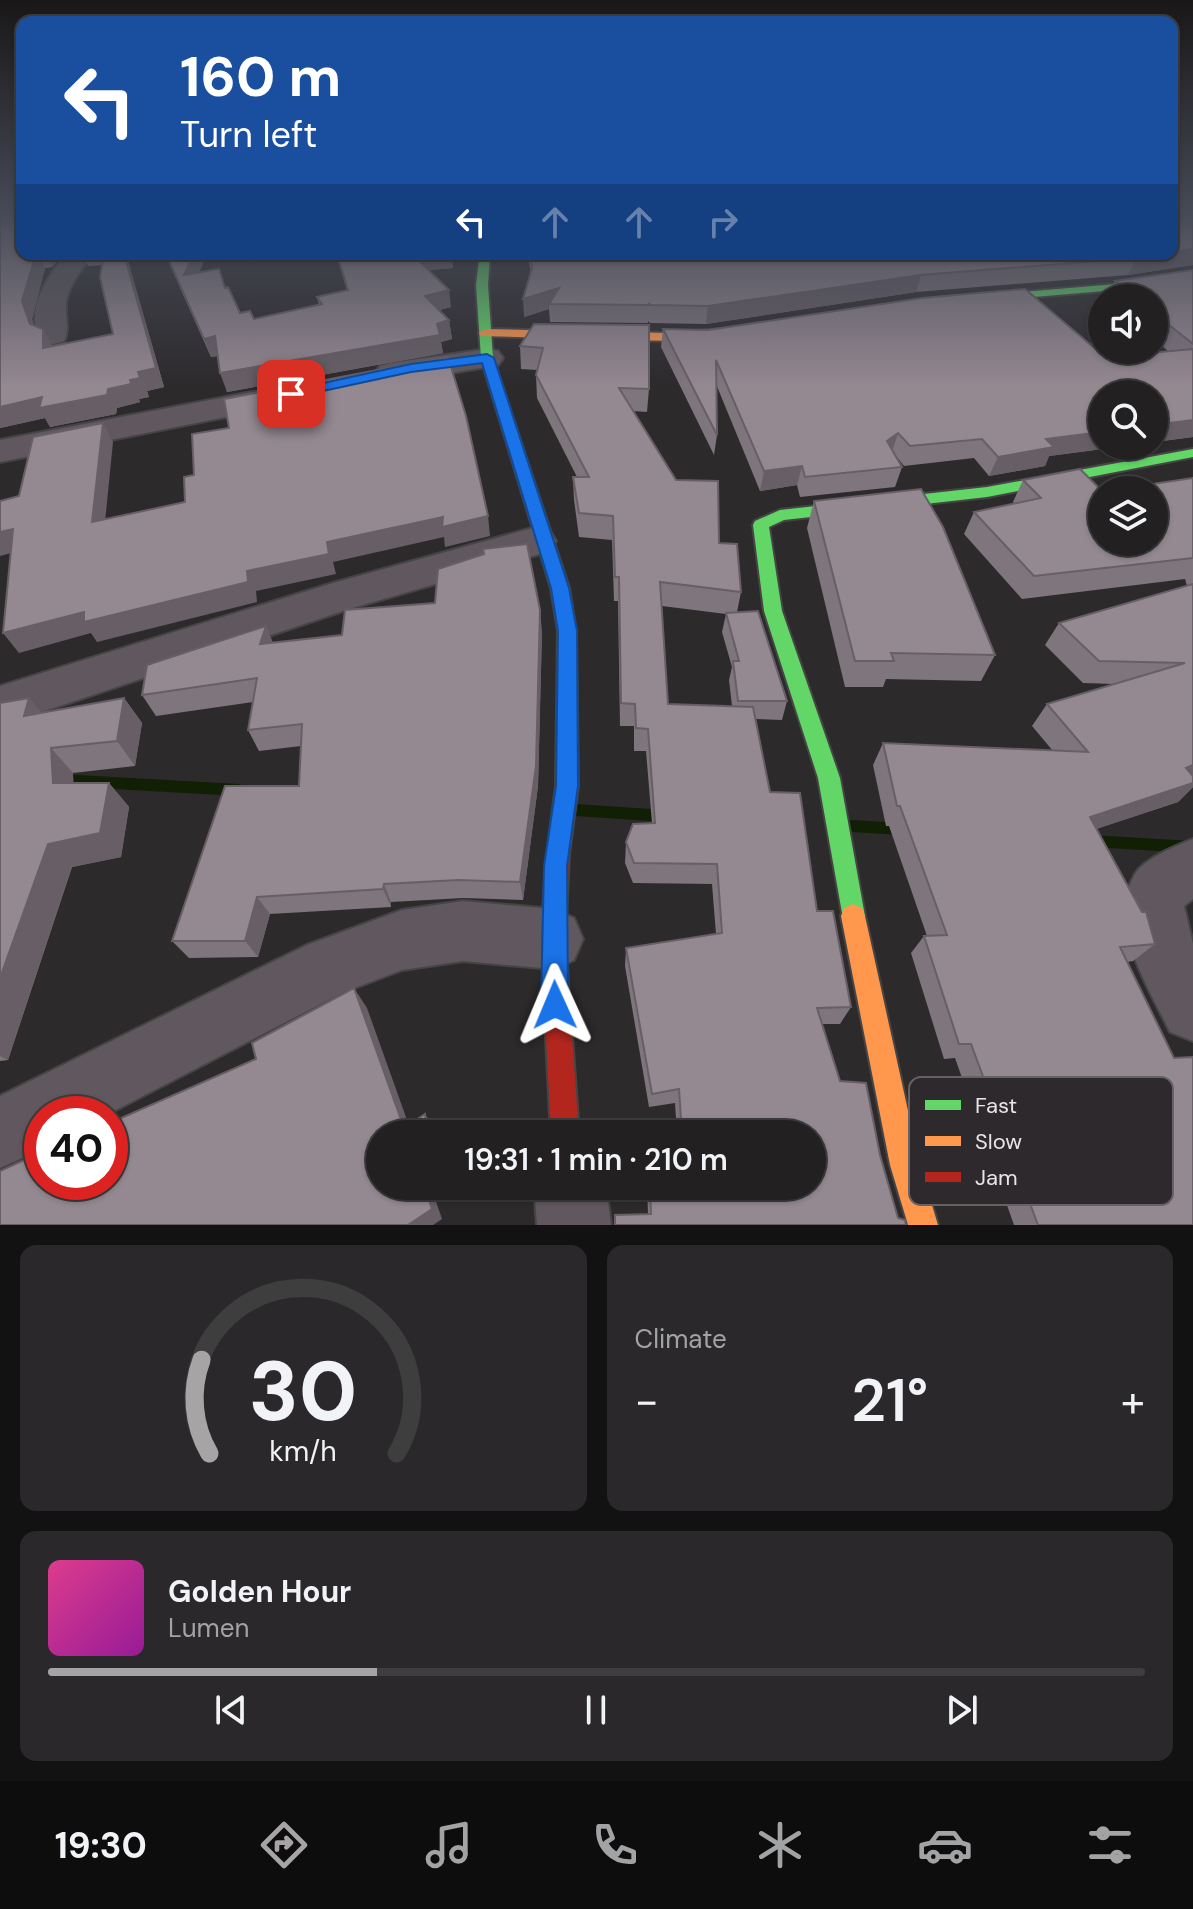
<!DOCTYPE html>
<meta charset="utf-8">
<style>
body{margin:0;font-family:"DM Sans",sans-serif;background:#2a282a;color:#f1f3f6;height:100vh;display:flex;flex-direction:column;font-size:30px;white-space:nowrap}
*{box-sizing:border-box;margin:0}
p{font-size:26px;color:#a2a3a5}
.icon{flex:none;width:44px;height:44px;fill:none;stroke:currentColor;stroke-width:2;stroke-linecap:round;stroke-linejoin:round}
.map{position:relative;height:1225px;overflow:hidden}
.side{display:flex;flex-direction:column;gap:20px;padding:20px;background:#131212;flex:1}
.side>*{flex:none}
.guide{position:absolute;left:16px;top:16px;width:1162px;height:244px;border-radius:16px;box-shadow:0 2px 6px #0004,0 0 0 2px #3f3e3f;background:#1a4fa0;color:#fff;overflow:hidden}
.buttons{position:absolute;left:1088px;top:284px;display:grid;gap:16px}
.buttons a{display:grid;place-items:center;width:80px;height:80px;border-radius:50%;background:#222021;box-shadow:0 2px 6px #0004,0 0 0 2px #3f3e3f;font-size:40px}
.speed{position:absolute;left:24px;top:1096px;display:flex;gap:16px;font-size:40px;font-weight:700;text-align:center}
.speed>*{display:grid;place-content:center;width:104px;height:104px;border-radius:50%;background:#222021;box-shadow:0 2px 6px #0004,0 0 0 2px #3f3e3f;line-height:1}
.speed .limit{border:12px solid #d22;background:#fff;color:#111}
.pin{position:absolute;display:grid;place-items:center;width:68px;height:68px;color:#fff;margin:-34px;border-radius:16px;box-shadow:0 4px 12px #0006}
.me{position:absolute;width:88px;margin:-44px;rotate:359deg;stroke-linejoin:round;filter:drop-shadow(0 0 6px #0008)}
.turn{display:flex;align-items:center;gap:28px;height:168px;padding:0 32px;font-size:36px}
.turn .icon{width:104px;height:104px;stroke-width:2.5}
.turn b{display:block;font-size:56px;line-height:68px}
.lanes{display:flex;align-items:center;height:76px;padding:0 32px;background:#0003;justify-content:center;gap:40px;direction:ltr}
.lanes .off{opacity:.35}
.big{font-size:60px;font-weight:600;line-height:1.1}
.side .card{flex:1;display:flex;flex-direction:column;justify-content:center;gap:12px;min-width:0;padding:0 28px;border-radius:16px;background:#2a282a}
.side .dial{align-items:center;gap:0}
.dial svg{height:208px;overflow:visible;fill:none;stroke:#3f3e3f;stroke-width:7;stroke-linecap:round;text-anchor:middle}
.dial text{fill:#f1f3f6;stroke:none}
.song{display:flex;align-items:center;gap:24px}
.cover{width:96px;height:96px;border-radius:12px;background:linear-gradient(135deg,hsl(330 70% 55%),hsl(300 70% 35%))}
.played{height:8px;border-radius:4px;background:linear-gradient(90deg,#a7a4a6 30%,#3f3e3f 30%)}
.keys{display:flex;justify-content:space-around;direction:ltr}
.heat{display:flex;justify-content:space-between;align-items:center;font-size:44px;direction:ltr}
.side .tiles{flex:1;display:grid;gap:20px;grid-template-columns:1fr 1fr}
.card:last-child{grid-column:span 2}
.trip{position:absolute;left:366px;top:1120px;width:460px;height:80px;border-radius:40px;background:#222021;box-shadow:0 2px 6px #0004,0 0 0 2px #3f3e3f;font-weight:600;line-height:80px;text-align:center}
.tabs{display:flex;height:128px;justify-content:space-around;align-items:center;background:#0e0d0d;color:#a2a3a5}
.tabs .icon{width:56px;height:56px}
.tabs .active{color:#a7a4a6}
.tabs b{font-size:36px;color:#f1f3f6}
.map>svg:first-child{display:block}
</style>
<div class="map">
<svg width="1193" height="1225" viewBox="0 0 1193 1225">
<rect width="100%" height="100%" fill="#2d2a2c"/>
<g fill="none" stroke-linecap="round" stroke-linejoin="round">
<g fill="#111f04" fill-rule="evenodd">
<polygon points="60,774 239,784 244,786 246,790 244,794 239,796 60,786 55,784 53,780 55,776"/>
<polygon points="576,804 666,810 671,812 673,816 671,820 666,822 576,816 571,814 569,810 571,806"/>
<polygon points="851,820 902,823 907,825 909,829 907,833 902,835 851,832 846,830 844,826 846,822"/>
<polygon points="1091,835 1193,841 1193,853 1091,847 1086,846 1084,841 1086,836"/>
</g>
<defs>
<g id="street">
<path d="M66,254H93C83,268 71,281 67,298C63,312 71,330 64,341L53,344L42,341C22,312 48,277 66,254Z"/>
<polygon points="487,349 498,351 503,358 498,365 391,383 380,380 375,373 380,366 391,363"/>
<polygon points="284,386 296,389 301,396 296,403 0,462 0,440"/>
<polygon points="536,527 550,531 556,541 550,551 349,609 0,726 0,686 333,583"/>
<path d="M1193,839V899L1184,906L1193,944V1041L1170,1032C1149,988 1106,923 1135,874C1145,858 1176,846 1193,839Z"/>
<polygon points="463,901 553,909 574,918 583,939 574,960 553,969 463,961 402,970 344,992 108,1114 42,1114 42,1149 0,1168 0,1096 307,945 402,910"/>
<polygon points="534,1186 606,1186 611,1225 537,1225"/>
</g>
<g id="fast">
<polygon points="480,254 490,254 488,285 493,358 569,588 576,631 578,786 569,854 566,862 558,865 550,862 547,854 556,786 558,631 551,588 481,358 476,285"/>
<polygon points="1193,272 1193,278 1128,289 973,302 967,299 973,296 1128,283"/>
<polygon points="1193,449 1193,457 987,497 784,520 769,527 782,611 840,778 865,916 862,924 853,928 844,924 818,778 764,611 753,525 755,521 780,510 987,487"/>
</g>
<g id="slow">
<polygon points="485,329 670,333 723,329 729,333 723,337 670,341 481,336 479,333"/>
<polygon points="853,904 862,908 865,916 920,1165 938,1225 908,1225 890,1165 841,916 844,908"/>
</g>
<polygon id="jam" points="558,843 566,846 569,854 565,939 579,1134 551,1134 541,939 547,854 550,846"/>
</defs>
<use href="#street" stroke="#464546" stroke-width="4"/>
<use href="#fast" stroke="#464546" stroke-width="4"/>
<use href="#slow" stroke="#464546" stroke-width="4"/>
<use href="#jam" stroke="#464546" stroke-width="4"/>
<use href="#street" fill="#60585e" fill-rule="evenodd"/>
<use href="#fast" fill="#63d668" fill-rule="evenodd"/>
<use href="#slow" fill="#ff974d" fill-rule="evenodd"/>
<use href="#jam" fill="#b3261e" fill-rule="evenodd"/>
</g>
<g fill="#7f757d" fill-rule="evenodd">
<polygon points="0,214 22,254 64,254 52,267 45,268 32,319 34,326 52,346 113,334 102,265 88,266 83,254 126,254 164,387 147,391 149,397 139,399 140,402 117,408 116,414 50,427 45,418 0,428"/>
<polygon points="1193,214 1193,265 1128,275 916,292 706,324 650,323 648,321 648,323 550,322 549,309 524,317 531,273 527,254 1172,254"/>
<polygon points="165,254 207,254 199,272 225,288 240,313 254,319 319,305 317,297 347,290 336,254 451,254 453,268 428,270 451,307 439,310 449,320 452,339 441,342 443,353 227,392 218,356 211,357"/>
<polygon points="1193,270 1193,437 1049,456 1045,466 989,476 974,458 904,466 896,456 902,467 895,487 800,497 797,485 760,491 716,384 717,435 714,455 661,347 663,329 1105,357 1168,351 1154,339 1154,298 1107,298 1115,281"/>
<path d="M534,324L649,389L647,412L633,411L676,480L719,543L741,592L737,612L787,701L782,720L756,719L770,792L817,911L851,1007L840,1024H822L840,1081L880,1155L898,1218L906,1225H614L615,1215L648,1214L647,1186H812V1134H677L675,1103L649,1107L625,966L626,948L716,934L712,884L633,883L625,863L626,842L652,823L646,751H634V726H620L618,601H614L612,540L579,537L574,500L573,477H577L537,398L536,375L537,370L521,369L520,346ZM662,606L726,614L722,632L732,667L729,680L732,706L668,704Z"/>
<polygon points="1193,478 1193,787 1178,802 1096,829 1155,944 1133,961 1127,962 1193,1225 1014,1225 955,1058 944,1059 911,953 924,936 927,936 889,826 886,826 873,765 883,743 1053,751 1032,726 1047,704 1114,684 1083,683 1045,645 1059,623 1187,586 1185,579 1022,599 964,534 974,512 1014,504 1013,502 1023,480 1102,542 1172,482"/>
<polygon points="814,501 995,655 981,681 886,679 883,687 845,687 807,528"/>
<polygon points="266,626 273,643 542,631 538,786 523,900 463,898 391,902 391,907 270,914 258,957 189,958 172,941 299,786 301,746 259,751 248,730 253,702 156,716 142,695"/>
<polygon points="29,698 41,713 124,698 142,723 135,766 73,773 73,783 109,783 129,807 121,857 72,867 8,1060 0,1061 0,703"/>
</g>
<g fill="#685f66">
<polygon points="1193,249 1193,265 1128,275 1136,258 1162,254 1172,254 1172,252"/>
<polygon points="36,254 38,254 45,268 32,319 39,342 30,324 22,301"/>
<polygon points="46,254 64,254 52,267"/>
<polygon points="124,254 126,254 164,387 147,391 149,397 139,399 140,402 117,408 116,414 50,427 45,418 0,428 0,407 42,397 108,389 130,380 138,372"/>
<polygon points="194,254 207,254 191,292 184,275"/>
<polygon points="412,254 451,254 453,268 415,271"/>
<polygon points="921,275 916,292 706,324 708,306"/>
<polygon points="559,288 549,304 549,309 524,317 523,299"/>
<polygon points="449,290 451,307 428,313 425,296"/>
<polygon points="449,320 452,339 441,342 443,353 227,392 220,373"/>
<polygon points="43,329 53,347 43,348"/>
<polygon points="215,336 221,355 211,357 204,339"/>
<polygon points="1193,420 1193,437 1154,442 1154,425"/>
<polygon points="103,423 113,442 103,542 92,522"/>
<polygon points="1102,432 1102,446 1127,446 1049,456 1045,466 989,476 998,457 1046,439"/>
<polygon points="898,433 892,452 887,441"/>
<polygon points="802,466 797,485 760,491 764,471"/>
<polygon points="488,516 490,536 445,547 444,537 333,562 336,574 256,591 257,602 97,642 91,633 19,653 3,633 247,571 327,542 443,517"/>
<polygon points="13,529 27,549 0,556 0,532"/>
<polygon points="540,610 542,631 538,786 523,900 520,882"/>
<polygon points="266,626 275,648 260,644"/>
<polygon points="29,698 50,724 24,716"/>
<polygon points="124,698 142,723 135,766 117,741"/>
<polygon points="51,748 73,773 75,807 53,783"/>
<polygon points="1193,765 1193,779 1186,768"/>
<polygon points="109,783 129,807 121,857 72,867 8,1060 0,1056 0,978 48,844"/>
<polygon points="1193,783 1193,787 1178,802 1072,837 1090,817"/>
<polygon points="384,884 391,902 391,907 383,889"/>
<polygon points="257,897 270,914 258,957 245,941"/>
<polygon points="354,988 367,1008 412,1134 404,1128"/>
<polygon points="425,1114 435,1129 435,1134 427,1134"/>
<polygon points="424,1186 440,1186 440,1188 433,1193 442,1219 433,1225 408,1225"/>
</g>
<g fill="#948891" stroke="#685f66" stroke-width="2">
<polygon points="0,214 22,214 22,254 36,254 22,301 30,324 43,329 43,348 113,334 100,277 104,254 124,254 156,368 138,372 140,378 130,380 131,384 108,389 107,395 39,408 42,397 0,407"/>
<polygon points="1172,214 1193,214 1193,249 1172,252"/>
<polygon points="166,254 194,254 184,275 219,269 225,288 228,287 240,313 250,311 254,319 322,304 317,297 348,290 337,254 413,254 412,254 449,290 425,296 449,320 437,324 440,335 220,373 215,336 204,339"/>
<polygon points="530,254 1162,254 1136,258 921,275 708,306 650,305 649,303 649,305 549,304 559,288 523,299 532,268"/>
<polygon points="1193,270 1193,344 1154,313 1154,298 1136,298 1115,281"/>
<polygon points="1025,289 1105,357 1193,349 1193,420 1154,425 1154,394 1102,394 1102,432 1046,439 1054,447 998,457 982,439 910,446 898,433 887,441 902,467 805,477 802,466 764,471 716,360 717,435 663,329 708,330 922,298"/>
<polygon points="534,324 649,325 649,389 619,388 676,480 718,481 719,543 737,544 741,592 660,582 668,704 753,707 770,792 800,793 817,911 833,911 851,1007 817,1008 840,1081 866,1083 880,1155 898,1218 905,1220 906,1225 615,1225 615,1215 651,1214 650,1186 812,1186 812,1134 682,1134 679,1089 652,1094 626,948 722,933 717,864 634,863 626,842 633,824 655,823 648,729 636,728 635,704 621,703 619,577 615,577 613,516 579,513 573,477 589,477 536,375 543,348 520,346"/>
<polygon points="448,357 466,416 488,516 442,527 443,517 327,542 329,554 247,571 248,582 84,622 84,612 3,633 13,529 0,532 0,501 19,496 33,437 103,423 92,522 185,502 184,477 194,475 192,434 229,428 224,399"/>
<polygon points="1080,469 1102,491 1102,542 1154,542 1154,490 1112,490 1193,478 1193,558 1034,576 974,512 1041,498 1023,480"/>
<polygon points="921,489 943,527 995,655 891,653 894,661 855,661 814,501"/>
<polygon points="527,544 540,610 536,766 520,882 458,880 384,884 383,889 257,897 245,941 172,941 225,786 299,786 302,724 248,730 257,678 142,695 147,665 266,626 260,644 342,635 345,610 435,603 438,569 484,554 483,549"/>
<polygon points="1193,584 1193,765 1186,768 1193,776 1193,783 1090,817 1142,912 1146,912 1155,944 1120,947 1174,1058 1193,1057 1193,1225 1038,1225 971,1044 959,1044 924,936 947,935 900,806 897,806 883,743 1088,752 1047,704 1185,663 1099,661 1059,623"/>
<polygon points="758,611 787,701 738,701 733,661 739,661 726,613"/>
<polygon points="29,698 24,716 124,698 117,741 51,748 53,783 109,783 100,833 48,844 0,978 0,703"/>
<polygon points="354,988 404,1128 425,1114 427,1134 380,1134 380,1186 424,1186 432,1209 408,1225 0,1225 0,1171 42,1152 42,1182 110,1182 110,1123 256,1059 252,1043"/>
</g>
<linearGradient id="sky" x2="0" y2="1"><stop stop-color="#191718"/><stop offset="0.55" stop-color="#464a56"/><stop offset="1" stop-color="#464a56" stop-opacity="0"/></linearGradient>
<rect width="1193" height="386" fill="url(#sky)"/>
<polygon fill="#1a73e8" stroke="#114b97" stroke-width="2" points="487,354 494,358 569,588 577,631 578,786 567,866 568,1005 564,1014 555,1018 545,1014 541,1005 544,866 556,786 558,631 551,588 482,363 411,372 291,398 284,394 291,390 411,364"/>
<rect x="909" y="1077" width="264" height="128" rx="12" fill="#2e292c" stroke="#666164" stroke-width="2"/>
<rect x="925" y="1100" width="36" height="10" fill="#63d668"/>
<rect x="925" y="1136" width="36" height="10" fill="#ff974d"/>
<rect x="925" y="1172" width="36" height="10" fill="#b3261e"/>
<g font-size="22" fill="#e8e5e7">
<text x="975" y="1113">Fast</text>
<text x="975" y="1149">Slow</text>
<text x="975" y="1185">Jam</text>
</g>
</svg>
<div class="buttons">
<a><svg class="icon" aria-label="sound" viewBox="0 0 24 24"><path d="M4 9h4l5-4v14l-5-4H4zM17 9q2 3 0 6"/></svg></a>
<a><svg class="icon" aria-label="search" viewBox="0 0 24 24"><circle cx="10" cy="10" r="6"/><path d="M15 15l6 6"/></svg></a>
<a><svg class="icon" aria-label="layers" viewBox="0 0 24 24"><path d="M12 4l9 5-9 5-9-5zM3 14l9 5 9-5"/></svg></a>
</div>
<div class="speed"><div class="limit">40</div></div>
<div class="pin" style="left:291px;top:394px;background:#d93025"><svg class="icon" aria-label="arrive" viewBox="0 0 24 24"><path d="M6 21V4h12l-3 4 3 4H6"/></svg></div>
<svg class="me" style="left:555px;top:1005px" viewBox="-20 -20 40 40"><path d="M0-17L14 15 0 8-14 15z" fill="#1a73e8" stroke="#fff" stroke-width="4"/></svg>
<div class="trip">19:31 · 1 min · 210 m</div>
<div class="guide">
<div class="turn"><svg class="icon" aria-label="left" viewBox="0 0 24 24"><path d="M17 20v-9H6M10 6l-5 5 5 5"/></svg><div><b>160 m</b>Turn left</div></div>
<div class="lanes"><svg class="icon" aria-label="left" viewBox="0 0 24 24"><path d="M17 20v-9H6M10 6l-5 5 5 5"/></svg><svg class="icon off" aria-label="ahead" viewBox="0 0 24 24"><path d="M12 20V5M6 11l6-6 6 6"/></svg><svg class="icon off" aria-label="ahead" viewBox="0 0 24 24"><path d="M12 20V5M6 11l6-6 6 6"/></svg><svg class="icon off" aria-label="right" viewBox="0 0 24 24"><path d="M7 20v-9h11M14 6l5 5-5 5"/></svg></div>
</div>
</div>
<section class="side">
<div class="tiles">
<div class="card dial"><svg viewBox="0 0 100 80">
<path d="M14 69A42 42 0 1 1 86 69"/>
<path d="M14 69A42 42 0 0 1 11 33" stroke="#a7a4a6"/>
<text x="50" y="56" font-size="32" font-weight="700">30</text>
<text x="50" y="72" font-size="11">km/h</text>
</svg></div>
<div class="card"><p>Climate</p>
<div class="heat"><a>−</a><b class="big">21°</b><a>+</a></div>
</div>
<div class="card">
<div class="song"><i class="cover"></i><div><b>Golden Hour</b><p>Lumen</p></div></div>
<div class="played"></div>
<div class="keys"><svg class="icon" aria-label="previous" viewBox="0 0 24 24"><path d="M18 5L8 12l10 7zM5 5v14"/></svg><svg class="icon" aria-label="pause" viewBox="0 0 24 24"><path d="M8 5v14M16 5v14"/></svg><svg class="icon" aria-label="next" viewBox="0 0 24 24"><path d="M6 5l10 7-10 7zM19 5v14"/></svg></div>
</div>
</div>
</section>
<nav class="tabs">
<b>19:30</b>
<svg class="icon active" aria-label="directions" viewBox="0 0 24 24"><path d="M12 3l9 9-9 9-9-9zM9 14v-3h6M13 9l2 2-2 2"/></svg>
<svg class="icon" aria-label="music" viewBox="0 0 24 24"><path d="M9 18V5l10-2v13"/><circle cx="6" cy="18" r="3"/><circle cx="16" cy="16" r="3"/></svg>
<svg class="icon" aria-label="phone" viewBox="0 0 24 24"><path d="M5 4h4l2 5-3 2q2 4 5 5l2-3 5 2v4C11 20 4 13 5 4z"/></svg>
<svg class="icon" aria-label="climate" viewBox="0 0 24 24"><path d="M12 3v18M4 7l16 10M4 17L20 7"/></svg>
<svg class="icon" aria-label="car" viewBox="0 0 24 24"><path d="M5 17H2v-5l4-1 3-4h7l3 4 3 1v5h-3M9 17h6M6 11h13"/><circle cx="7" cy="17" r="2"/><circle cx="17" cy="17" r="2"/></svg>
<svg class="icon" aria-label="filters" viewBox="0 0 24 24"><path d="M4 7h16M4 17h16"/><circle cx="9" cy="7" r="2"/><circle cx="15" cy="17" r="2"/></svg>
</nav>
